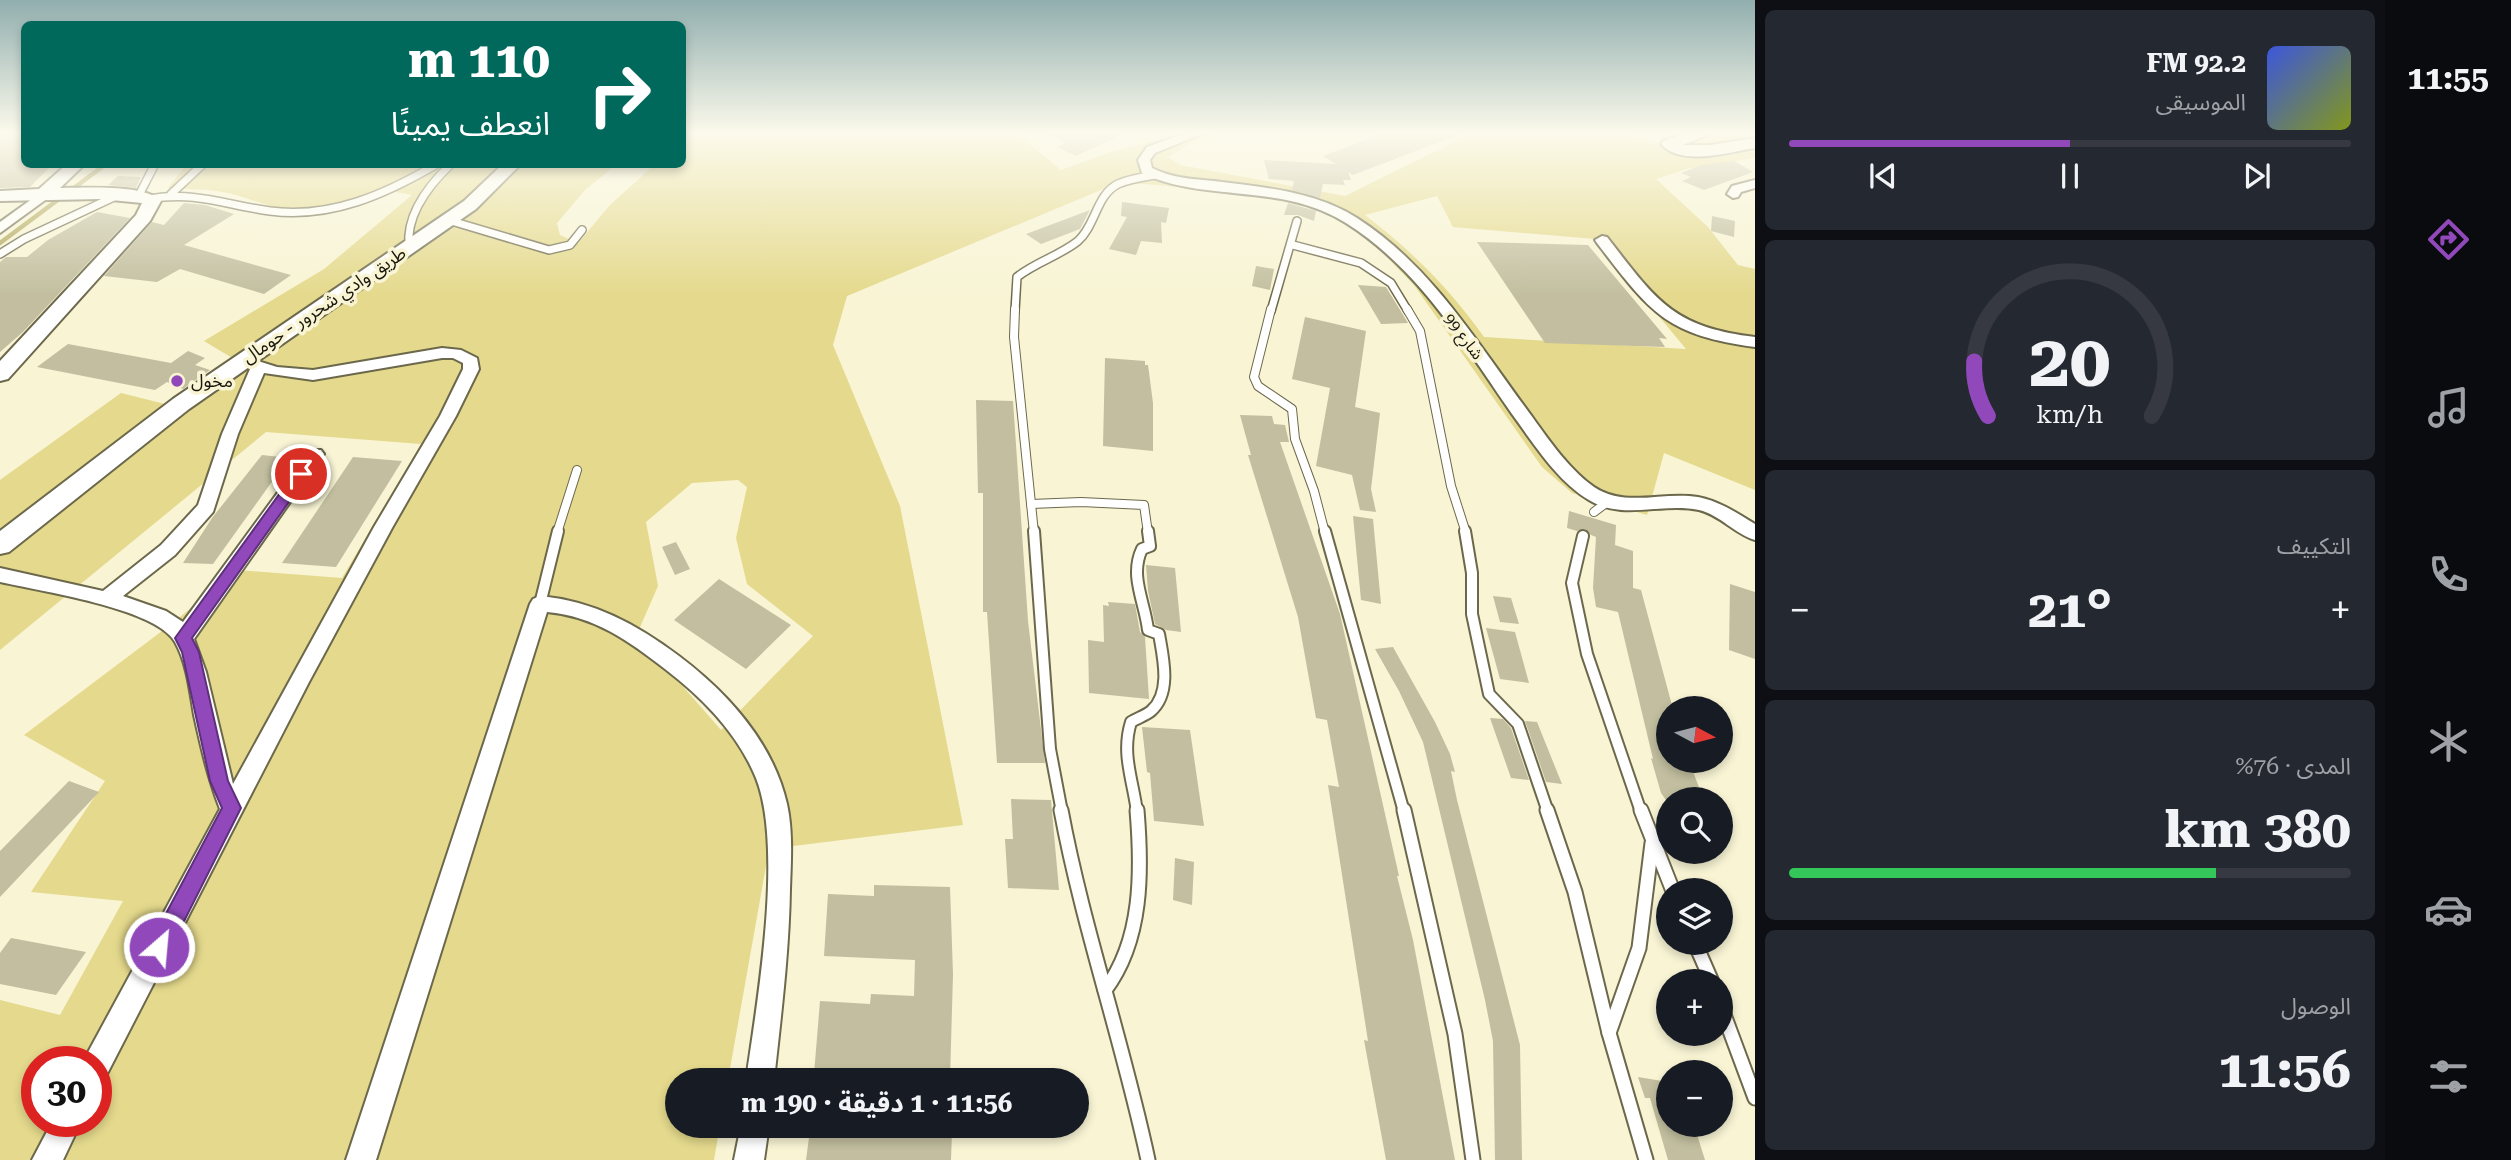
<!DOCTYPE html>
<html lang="ar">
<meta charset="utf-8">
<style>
body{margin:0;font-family:"Roboto Serif","Noto Sans Arabic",serif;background:#242831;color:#f1f3f6;direction:rtl;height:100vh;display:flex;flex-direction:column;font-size:26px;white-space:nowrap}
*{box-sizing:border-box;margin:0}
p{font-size:23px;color:#9ea1a6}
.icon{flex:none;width:38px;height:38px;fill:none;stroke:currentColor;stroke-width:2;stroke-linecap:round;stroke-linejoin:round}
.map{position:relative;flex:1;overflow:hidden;direction:ltr}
.sheet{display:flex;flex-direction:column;gap:10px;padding:10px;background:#0d0f14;width:630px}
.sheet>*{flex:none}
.banner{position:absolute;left:21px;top:21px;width:665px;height:147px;border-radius:10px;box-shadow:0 4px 10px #0003;direction:rtl;background:#00695c;color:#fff;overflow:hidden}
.needle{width:46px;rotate:97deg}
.fabs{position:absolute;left:1656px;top:696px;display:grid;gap:14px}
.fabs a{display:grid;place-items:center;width:77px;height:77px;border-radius:50%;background:#171b24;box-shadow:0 4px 10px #0003;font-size:35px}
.speed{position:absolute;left:21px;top:1046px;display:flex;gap:14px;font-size:35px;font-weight:700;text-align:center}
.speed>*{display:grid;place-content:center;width:91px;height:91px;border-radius:50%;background:#171b24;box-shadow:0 4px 10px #0003;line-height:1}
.speed .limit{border:10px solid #d22;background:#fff;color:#111}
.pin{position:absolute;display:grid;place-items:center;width:60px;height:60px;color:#fff;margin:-30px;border:4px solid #fff;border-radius:50%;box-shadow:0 2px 7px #0007}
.me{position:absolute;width:77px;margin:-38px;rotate:27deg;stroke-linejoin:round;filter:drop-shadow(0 0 5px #0008)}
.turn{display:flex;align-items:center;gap:24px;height:147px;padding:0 21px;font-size:32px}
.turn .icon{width:91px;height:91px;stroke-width:2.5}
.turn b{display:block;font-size:49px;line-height:60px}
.big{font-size:52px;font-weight:700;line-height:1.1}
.sheet .tile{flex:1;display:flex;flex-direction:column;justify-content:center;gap:10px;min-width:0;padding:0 24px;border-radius:10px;background:#242831}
.sheet .dial{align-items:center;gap:0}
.dial svg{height:182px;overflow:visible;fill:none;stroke:#363941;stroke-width:7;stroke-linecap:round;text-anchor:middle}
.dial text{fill:#f1f3f6;stroke:none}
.song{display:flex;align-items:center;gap:21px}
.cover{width:84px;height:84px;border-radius:10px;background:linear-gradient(135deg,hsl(230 70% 55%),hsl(70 70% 35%))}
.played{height:7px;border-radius:4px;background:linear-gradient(90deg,#9148bb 50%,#363941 50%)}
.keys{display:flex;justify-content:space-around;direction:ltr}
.heat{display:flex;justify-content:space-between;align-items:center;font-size:38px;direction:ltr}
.charge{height:10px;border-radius:5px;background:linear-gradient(90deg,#34c759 76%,#363941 0)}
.trip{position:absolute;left:665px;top:1068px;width:424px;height:70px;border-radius:35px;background:#171b24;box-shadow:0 4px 10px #0003;font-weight:700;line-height:70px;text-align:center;direction:rtl}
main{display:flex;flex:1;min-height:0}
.tab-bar{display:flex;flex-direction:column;width:126px;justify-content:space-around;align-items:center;background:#090b0e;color:#9ea1a6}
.tab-bar .icon{width:49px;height:49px}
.tab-bar .selected{color:#9148bb}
.tab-bar b{font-size:32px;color:#f1f3f6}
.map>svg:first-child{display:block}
</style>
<main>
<nav class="tab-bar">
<b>11:55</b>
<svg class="icon selected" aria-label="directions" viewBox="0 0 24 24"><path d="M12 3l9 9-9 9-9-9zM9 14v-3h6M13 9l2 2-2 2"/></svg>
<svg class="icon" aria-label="music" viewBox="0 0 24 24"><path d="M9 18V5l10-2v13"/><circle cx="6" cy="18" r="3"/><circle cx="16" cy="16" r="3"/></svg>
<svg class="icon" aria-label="phone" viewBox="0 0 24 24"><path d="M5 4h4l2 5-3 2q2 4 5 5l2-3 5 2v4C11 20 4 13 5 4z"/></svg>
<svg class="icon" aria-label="climate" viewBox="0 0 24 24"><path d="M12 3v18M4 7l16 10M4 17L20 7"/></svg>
<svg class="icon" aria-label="car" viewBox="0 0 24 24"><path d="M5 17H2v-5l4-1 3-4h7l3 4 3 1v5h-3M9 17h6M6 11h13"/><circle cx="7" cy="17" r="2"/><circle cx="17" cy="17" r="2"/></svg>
<svg class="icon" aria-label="filters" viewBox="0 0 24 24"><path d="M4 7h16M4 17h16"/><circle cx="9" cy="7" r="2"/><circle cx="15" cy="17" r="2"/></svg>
</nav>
<section class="sheet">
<div class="tile">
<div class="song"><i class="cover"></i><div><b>92.2 FM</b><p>الموسيقى</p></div></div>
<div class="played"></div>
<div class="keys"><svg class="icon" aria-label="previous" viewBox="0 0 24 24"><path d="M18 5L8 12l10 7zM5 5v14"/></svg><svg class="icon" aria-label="pause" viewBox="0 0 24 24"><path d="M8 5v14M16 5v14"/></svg><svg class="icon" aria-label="next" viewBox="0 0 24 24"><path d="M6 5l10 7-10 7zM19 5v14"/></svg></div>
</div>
<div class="tile dial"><svg viewBox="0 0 100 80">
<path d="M14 69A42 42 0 1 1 86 69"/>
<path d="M14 69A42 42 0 0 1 8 45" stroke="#9148bb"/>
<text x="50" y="56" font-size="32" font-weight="700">20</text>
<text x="50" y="72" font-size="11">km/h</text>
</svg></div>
<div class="tile"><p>التكييف</p>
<div class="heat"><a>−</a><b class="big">21°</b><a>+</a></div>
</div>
<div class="tile"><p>المدى · 76%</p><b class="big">380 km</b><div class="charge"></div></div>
<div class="tile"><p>الوصول</p><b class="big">11:56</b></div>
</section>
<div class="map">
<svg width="1755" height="1160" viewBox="0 0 1755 1160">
<rect width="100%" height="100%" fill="#f8f4d4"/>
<path fill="#e4d98c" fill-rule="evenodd" d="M683,133H1016L1061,170L1110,152L1183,133H1224L1196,140L1168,157L1180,165L1345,196L1472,133H1627L1653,144L1693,133H1755V158L1690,168L1656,179L1708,227L1738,265L1755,269V490L1664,453L1647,515L1572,493L1542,467L1414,285L1383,253L1343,221L1311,205L1214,190L1120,182L847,296L833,345L900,506L963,825L769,849L728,1080H677V1125H720L714,1160H0V1000L60,1015L123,901L31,892L105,781L24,735L170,625L238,570L342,578L421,444L266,432L0,650V480L121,393L169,405L234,359L204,341L324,269L412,195C376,184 343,206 307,210C274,213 248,195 217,191C201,189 184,189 168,188L186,165H616L585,190L557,223L560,235L578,243L610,205L654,165L682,164ZM1437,196L1453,227L1595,239L1686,349L1484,337C1450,289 1411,250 1365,215ZM738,480L747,487L736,538L747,584L813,636L721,730L637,634L658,586L646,522L692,483ZM37,1062H96V1122H37Z"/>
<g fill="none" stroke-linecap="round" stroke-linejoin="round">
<polyline stroke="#b0a558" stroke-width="4.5" points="0,243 106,164"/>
</g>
<g fill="#c2be9f">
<polygon points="0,133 24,133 24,164 53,164 30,187 0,188"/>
<polygon points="1046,133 1125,133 1076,156 1057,147 1065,143"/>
<polygon points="1384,133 1458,135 1353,175 1348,172 1351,180 1343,180 1345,185 1323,184 1320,198 1292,190 1294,181 1269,179 1264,160 1336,164 1323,156"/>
<polygon points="1734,161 1753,172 1704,190 1682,181 1691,177 1681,173 1701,165"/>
<polygon points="118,176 141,177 136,188 108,185"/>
<polygon points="1122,202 1169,208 1166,223 1161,222 1162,243 1141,241 1136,255 1109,249 1127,217 1121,216"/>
<polygon points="184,203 205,205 234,214 184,245 291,275 264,294 180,269 157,282 104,276 152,222 164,225"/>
<polygon points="1288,203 1316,211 1314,221 1298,215 1284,215"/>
<polygon points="1090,210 1080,229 1041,244 1026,234"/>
<polygon points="97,212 130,218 23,332 0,352 0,262 6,257 27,257 48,240"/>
<polygon points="1712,216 1735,221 1734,237 1711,231"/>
<polygon points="1477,242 1588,245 1667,339 1659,338 1665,347 1545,343"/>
<polygon points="1256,266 1274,269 1270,290 1252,286"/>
<polygon points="1358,285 1386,287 1408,323 1381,324"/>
<polygon points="1305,317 1366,331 1355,407 1380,413 1371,489 1376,512 1360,510 1352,475 1316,466 1330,388 1292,379"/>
<polygon points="68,344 171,363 188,351 205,358 195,365 210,370 183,389 167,382 155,390 37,367"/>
<polygon points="1105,358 1145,361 1145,365 1148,365 1153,403 1153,451 1103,446"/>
<polygon points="976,400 1013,401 1028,621 1045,763 997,763 987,612 983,612 983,493 978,493"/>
<polygon points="1240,415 1272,416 1274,424 1285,425 1289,442 1280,442 1340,614 1399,876 1397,876 1413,940 1455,1160 1386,1160 1364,1040 1368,1041 1328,785 1339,787 1327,720 1316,718 1298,617 1248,455 1251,455"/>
<polygon points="262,455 289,458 213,564 183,563 212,518"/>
<polygon points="353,457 402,461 336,567 282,563"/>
<polygon points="1569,511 1616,525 1615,545 1633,551 1633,588 1641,590 1673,709 1668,709 1668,761 1690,764 1704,800 1666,800 1661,793 1651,758 1653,759 1618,612 1596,607 1593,588 1596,537 1591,535 1585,529 1577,531 1567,528"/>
<polygon points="1353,516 1373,519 1381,604 1361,600"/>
<polygon points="676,542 690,569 675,575 662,547"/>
<polygon points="1146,565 1175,568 1181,632 1166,630 1155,624 1148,591"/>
<polygon points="719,579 791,625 746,669 674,620"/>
<polygon points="1730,584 1755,592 1755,659 1729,650"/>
<polygon points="1493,596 1511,598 1519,624 1500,622"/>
<polygon points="1108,602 1135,604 1140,632 1145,637 1149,699 1089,693 1088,640 1104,642 1103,605 1109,606"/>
<polygon points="1486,628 1515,632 1529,683 1500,679"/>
<polygon points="1393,647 1435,722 1450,754 1455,772 1451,771 1457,800 1520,1045 1522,1160 1495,1160 1493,1041 1485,1000 1423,742 1399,691 1375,649"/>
<polygon points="1490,718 1503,719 1511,728 1529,780 1511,778"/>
<polygon points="1525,721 1537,722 1562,784 1546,782"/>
<polygon points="1142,727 1190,730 1204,826 1154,821 1150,773 1147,772"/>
<polygon points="69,781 99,792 0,897 0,851"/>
<polygon points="1011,799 1051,800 1059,890 1008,888 1005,839 1013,839"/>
<polygon points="1175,858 1194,862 1192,905 1173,900"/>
<polygon points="874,885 950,887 953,974 950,1080 814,1074 820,1001 870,1004 871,994 914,996 915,960 824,956 828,894 874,896"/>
<polygon points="11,938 86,952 56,995 0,984 0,953"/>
<polygon points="1638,1077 1668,1082 1668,1125 1694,1125 1705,1160 1668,1160 1650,1098 1645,1098"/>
<polygon points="861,1125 952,1133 951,1160 806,1160 810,1130 860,1136"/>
</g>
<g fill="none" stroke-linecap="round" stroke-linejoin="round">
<defs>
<g id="lane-far3">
<polyline points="171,194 203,164"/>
<polyline points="138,197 155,164"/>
<path d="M149,199C197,191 225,205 270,211C331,219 386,194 437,164"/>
<polyline points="448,220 549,250 570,245 582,230"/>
<polyline points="1293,245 1361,263 1391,283 1408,311"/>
<path d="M409,246C406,214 429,185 451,164"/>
<polyline points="0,254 24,239 116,196"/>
<path d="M1015,311L1017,277C1036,262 1059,256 1078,241C1096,225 1096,195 1118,184C1129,179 1143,177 1155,175"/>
<polyline points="1271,311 1297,221"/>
</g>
<g id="lane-far2">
<polyline points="1015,309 1014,337 1034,533"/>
<polyline points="1271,309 1254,377 1258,386 1292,409 1295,439 1314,491 1325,533"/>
<polyline points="1407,309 1420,331 1451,486 1466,533"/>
<polyline points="1031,504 1081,502 1144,505 1148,533"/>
<polyline points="1594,512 1606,503"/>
<polyline points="557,533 577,470"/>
</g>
<g id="lane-far1">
<polyline points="1034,531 1050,749 1062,812"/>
<polyline points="1325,531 1404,812"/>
<polyline points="1465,531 1472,573 1472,614 1489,694 1518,724 1548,812"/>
<polyline points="1583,536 1572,583 1587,654 1641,812"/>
<polyline points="540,604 558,531"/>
<path d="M1137,812C1133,780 1121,754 1131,722C1137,718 1145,716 1151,711C1172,693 1163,657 1159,634L1148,630C1145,602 1129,576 1142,549L1150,546L1148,531"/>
</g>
<g id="lane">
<path d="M1061,810C1083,928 1123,1042 1148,1160"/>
<polyline points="1404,810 1455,1034 1473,1160"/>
<polyline points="1547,810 1575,892 1609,1033"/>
<polyline points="1641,810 1673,891"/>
<polyline points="1695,943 1712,982"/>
<path d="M1105,990C1143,940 1142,870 1137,810"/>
<polyline points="1720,1004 1755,1098"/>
<polyline points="1646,1160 1609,1033 1639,948 1652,843"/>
</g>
<g id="street">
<path d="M1186,133H1204L1155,153L1150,160L1152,168C1171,178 1193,179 1214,181C1262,187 1315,191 1357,218C1429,264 1475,339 1525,407C1545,434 1566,467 1594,487C1625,508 1663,491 1698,497C1719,501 1737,513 1755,524V540C1735,534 1720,515 1699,510C1662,502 1623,521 1589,500C1557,481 1534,444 1512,414C1464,345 1419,269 1346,223C1282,182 1203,203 1142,173L1138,160L1147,147Z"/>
<polygon points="1755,180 1755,188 1741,192 1738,197 1733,198 1727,194 1732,186"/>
<polygon points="43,191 49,195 48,198 0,233 0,222"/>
<path d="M1602,236L1607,237C1656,300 1672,327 1755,337V347C1665,335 1650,312 1597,243L1595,240Z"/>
<path d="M442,348L461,350L477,358L479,369L456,416L392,528L309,682L106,1076L96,1080V1062H84L86,1056L220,809C208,778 201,747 194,715C190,692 187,663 175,642C156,608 39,591 0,582V568L103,591L161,545L198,505L222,434L250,369L234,361L236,358L242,356L277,367L313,370ZM442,358H453L463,363V369L440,416L374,527L233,784L206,672L194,639L321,458L324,454L321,450H309L183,622L166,611L123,596L175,555L213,512L238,434L264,373L313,380Z"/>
<path d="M540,596C594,601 636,624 679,656C728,693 773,743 787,804C793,831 791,861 790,889C789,953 781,1016 774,1080H746C757,1003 784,849 756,778C738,734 703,698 665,669C629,641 594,616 547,612L376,1160H346L530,604L533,599Z"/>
<polygon points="52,1122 81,1122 63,1160 32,1160"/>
<polygon points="741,1125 769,1125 764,1160 734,1160"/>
</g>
<g id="secondary">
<path d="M1686,133H1712L1683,145H1710L1755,138V148C1729,152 1681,167 1661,144L1663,141Z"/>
<path d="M67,164H85L60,188C84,188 145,184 161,201L150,221L8,379L0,381V361L136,215L142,203L101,199L0,201V191L39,189Z"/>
<polygon points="503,164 521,164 476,209 189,409 9,552 0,554 0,531 173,399 464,201"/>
</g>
</defs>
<use href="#lane-far3" stroke="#6c684c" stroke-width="10"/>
<use href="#lane-far2" stroke="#6c684c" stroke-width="10"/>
<use href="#lane-far1" stroke="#6c684c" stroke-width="14"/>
<use href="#lane" stroke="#6c684c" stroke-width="17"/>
<use href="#street" stroke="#6c684c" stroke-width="4"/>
<use href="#secondary" stroke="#6c684c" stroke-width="4"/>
<use href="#lane-far3" stroke="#fff" stroke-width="7"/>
<use href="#lane-far2" stroke="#fff" stroke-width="8"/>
<use href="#lane-far1" stroke="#fff" stroke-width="10"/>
<use href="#lane" stroke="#fff" stroke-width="13"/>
<use href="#street" fill="#fff" fill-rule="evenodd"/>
<use href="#secondary" fill="#fff" fill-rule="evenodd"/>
</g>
<linearGradient id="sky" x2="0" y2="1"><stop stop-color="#91aeae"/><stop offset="0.45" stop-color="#fcfaec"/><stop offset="1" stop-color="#fcfaec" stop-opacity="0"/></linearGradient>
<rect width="1755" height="296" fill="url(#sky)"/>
<polygon fill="#9148bb" stroke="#5e2f7a" stroke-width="2" points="301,469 306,471 308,474 306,478 192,638 199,652 228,781 241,808 167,955 159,958 152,955 149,947 152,940 222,808 210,781 182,652 175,638 296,471"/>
<circle fill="#9148bb" stroke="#f8f4d4" stroke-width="2.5" cx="177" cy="381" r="7"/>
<g text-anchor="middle" stroke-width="7" stroke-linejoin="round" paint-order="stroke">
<g font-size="16" fill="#19170c" stroke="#f8f4d4">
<text transform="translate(1464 336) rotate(53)" y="6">شارع 99</text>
</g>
<g font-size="18" fill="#19170c" stroke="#f8f4d4">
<text transform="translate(324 305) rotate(-34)" y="6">طريق وادي شحرور - حومال</text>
</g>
<g font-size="18" fill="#19170c" stroke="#f8f4d4" text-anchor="start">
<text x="191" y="387">مخول</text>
</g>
</g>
</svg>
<div class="fabs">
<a><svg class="needle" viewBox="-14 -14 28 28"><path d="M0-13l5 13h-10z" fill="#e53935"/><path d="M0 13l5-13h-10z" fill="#9ea1a6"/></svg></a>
<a><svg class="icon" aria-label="search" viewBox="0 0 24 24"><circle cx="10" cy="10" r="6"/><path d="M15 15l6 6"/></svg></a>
<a><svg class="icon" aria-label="layers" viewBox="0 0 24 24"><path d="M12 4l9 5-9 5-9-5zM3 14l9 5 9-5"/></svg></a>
<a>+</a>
<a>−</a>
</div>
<div class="speed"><div class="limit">30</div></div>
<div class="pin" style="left:301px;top:474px;background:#d93025"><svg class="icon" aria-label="arrive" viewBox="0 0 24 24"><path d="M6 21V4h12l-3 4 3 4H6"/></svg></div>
<svg class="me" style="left:159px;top:947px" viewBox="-20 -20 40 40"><circle r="17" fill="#9148bb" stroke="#fff" stroke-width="3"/><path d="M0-11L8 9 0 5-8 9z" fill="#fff"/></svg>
<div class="trip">11:56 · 1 دقيقة · 190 m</div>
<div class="banner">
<div class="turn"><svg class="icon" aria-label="right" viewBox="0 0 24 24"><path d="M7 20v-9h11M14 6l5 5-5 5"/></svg><div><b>110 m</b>انعطف يمينًا</div></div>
</div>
</div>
</main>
